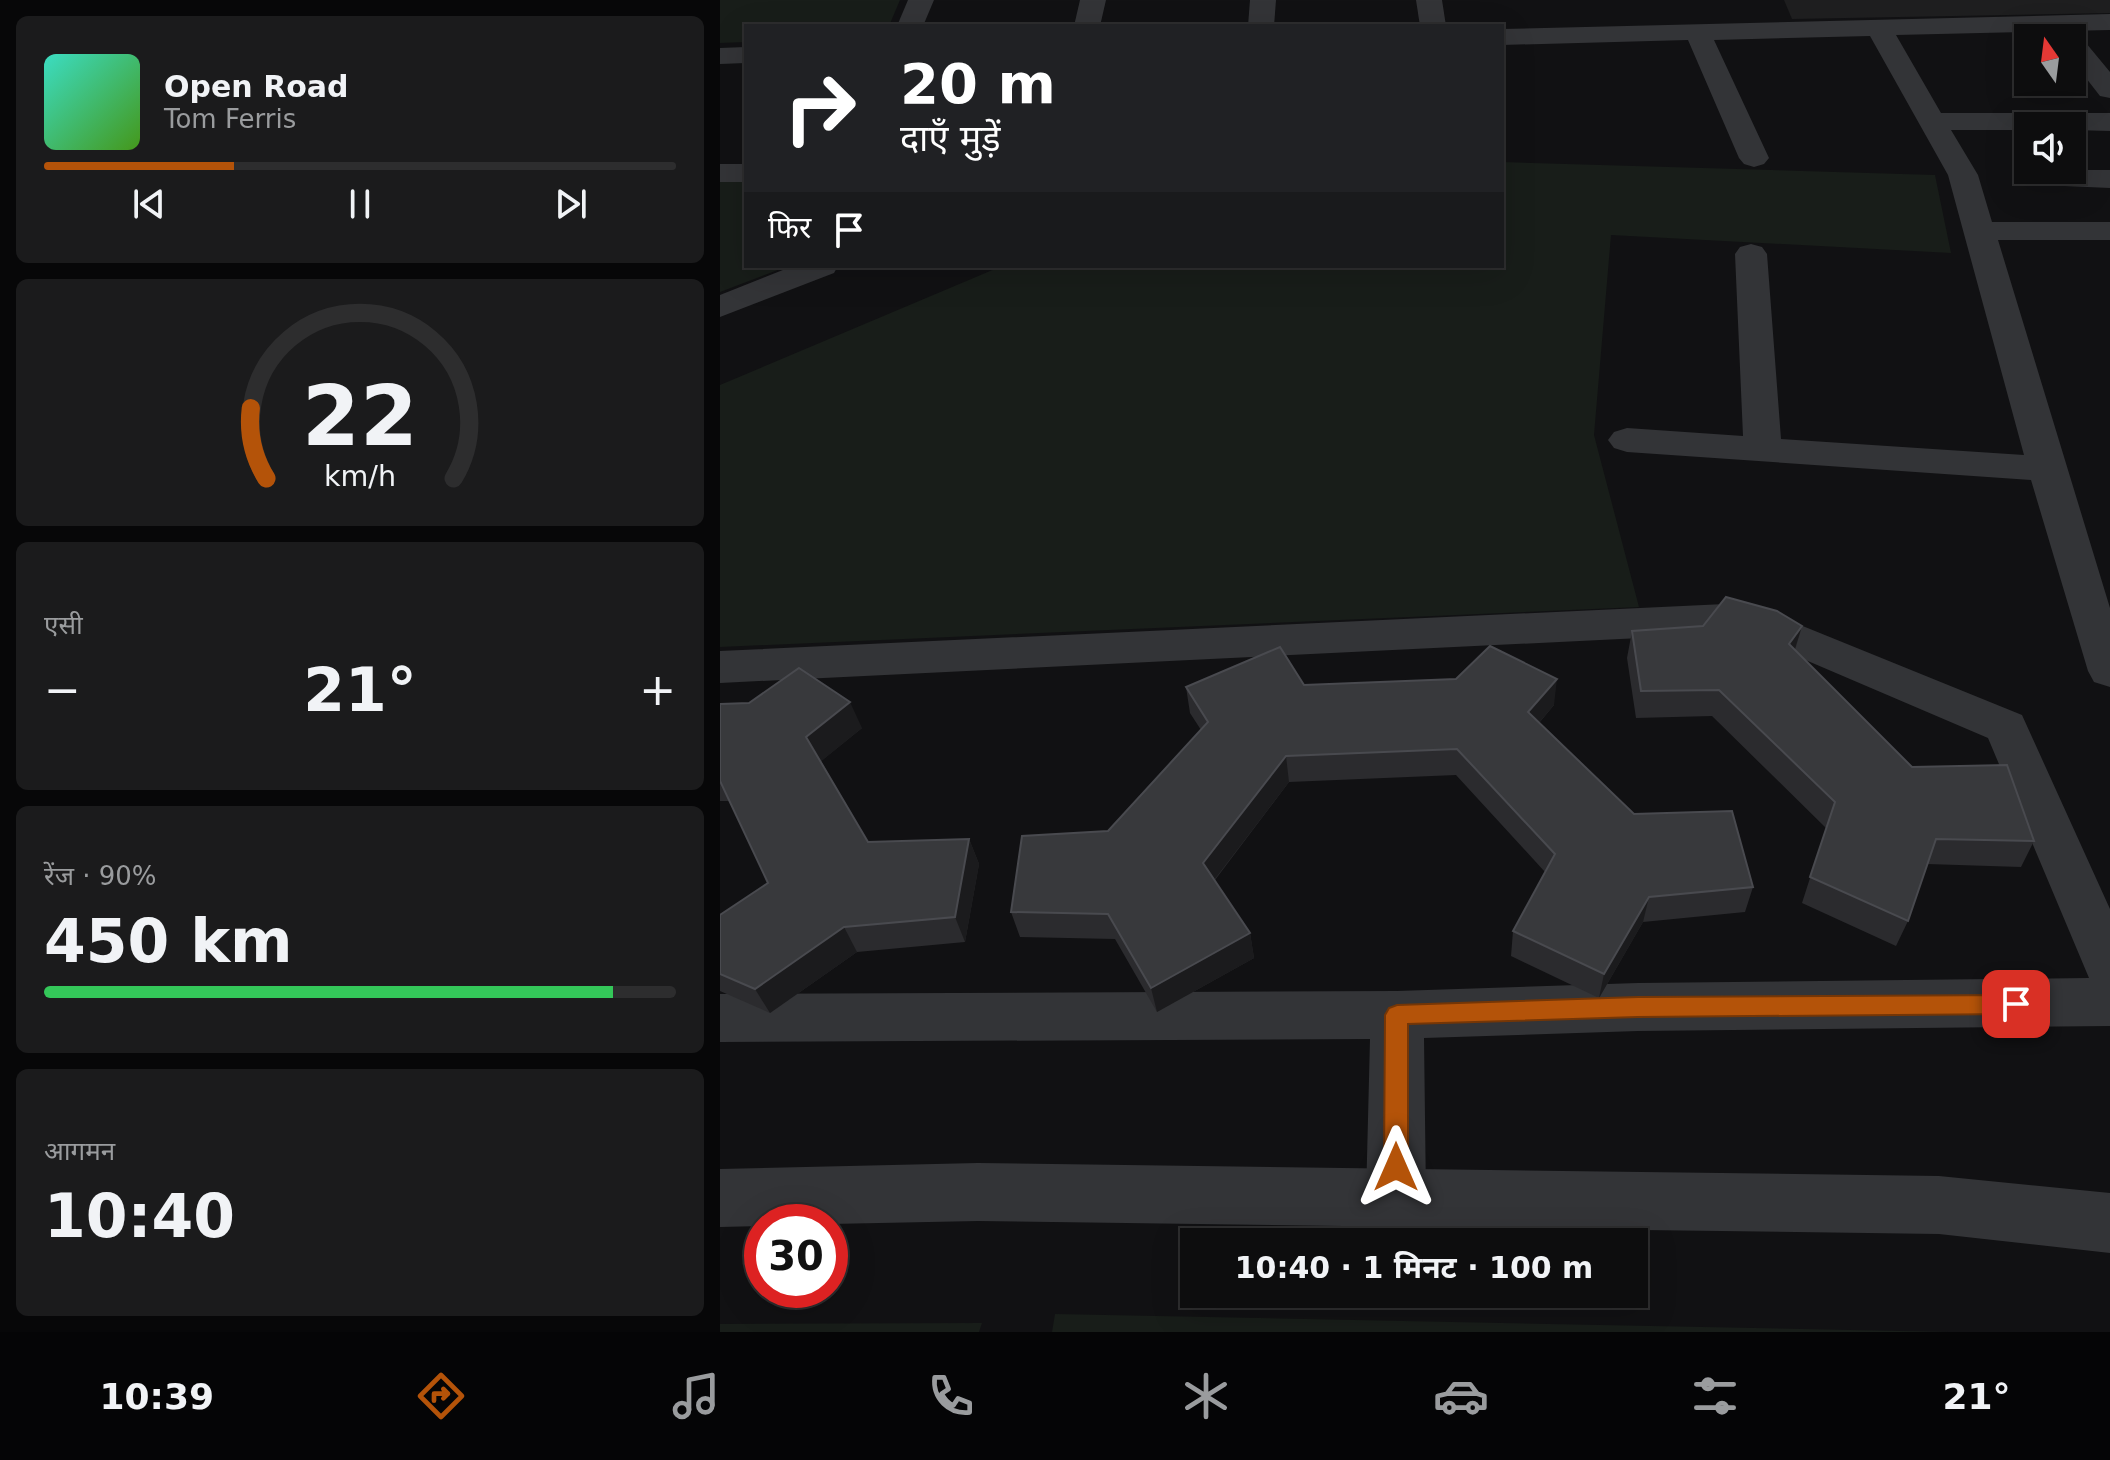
<!DOCTYPE html>
<html lang="hi">
<meta charset="utf-8">
<style>
body{margin:0;font-family:"DejaVu Sans","Noto Sans Devanagari",sans-serif;background:#1b1b1c;color:#f1f3f6;height:100vh;display:flex;flex-direction:column;font-size:30px;white-space:nowrap}
*{box-sizing:border-box;margin:0}
p{font-size:26px;color:#9a9c9e}
.icon{flex:none;width:44px;height:44px;fill:none;stroke:currentColor;stroke-width:2;stroke-linecap:round;stroke-linejoin:round}
.map{position:relative;flex:1;overflow:hidden}
.drawer{display:flex;flex-direction:column;gap:16px;padding:16px;background:#070708;width:720px}
.drawer>*{flex:none}
.banner{position:absolute;left:24px;top:24px;width:760px;height:244px;border-radius:0px;box-shadow:0 8px 32px #0002,0 0 0 2px #2d2d2e;background:#202124;color:#fff;overflow:hidden}
.needle{width:52px;rotate:346deg}
.tools{position:absolute;left:1294px;top:24px;display:grid;gap:16px}
.tools a{display:grid;place-items:center;width:72px;height:72px;border-radius:0px;background:#0d0d0e;box-shadow:0 8px 32px #0002,0 0 0 2px #2d2d2e;font-size:40px}
.speed{position:absolute;left:24px;top:1204px;display:flex;gap:16px;font-size:40px;font-weight:700;text-align:center}
.speed>*{display:grid;place-content:center;width:104px;height:104px;border-radius:50%;background:#0d0d0e;box-shadow:0 8px 32px #0002,0 0 0 2px #2d2d2e;line-height:1}
.speed .limit{border:12px solid #d22;background:#fff;color:#111}
.pin{position:absolute;display:grid;place-items:center;width:68px;height:68px;color:#fff;margin:-34px;border-radius:16px;box-shadow:0 4px 12px #0006}
.me{position:absolute;width:88px;margin:-44px;rotate:0deg;stroke-linejoin:round;filter:drop-shadow(0 0 6px #0008)}
.turn{display:flex;align-items:center;gap:28px;height:168px;padding:0 24px;font-size:36px}
.turn .icon{width:104px;height:104px;stroke-width:2.5}
.turn b{display:block;font-size:56px;line-height:68px}
.then{display:flex;align-items:center;height:76px;padding:0 24px;background:#0003;gap:16px;font-size:30px}
.big{font-size:60px;font-weight:700;line-height:1.1}
.drawer .tile{flex:1;display:flex;flex-direction:column;justify-content:center;gap:12px;min-width:0;padding:0 28px;border-radius:12px;background:#1b1b1c}
.drawer .dial{align-items:center;gap:0}
.dial svg{height:208px;overflow:visible;fill:none;stroke:#2d2d2e;stroke-width:7;stroke-linecap:round;text-anchor:middle}
.dial text{fill:#f1f3f6;stroke:none}
.song{display:flex;align-items:center;gap:24px}
.cover{width:96px;height:96px;border-radius:12px;background:linear-gradient(135deg,hsl(170 70% 55%),hsl(100 70% 35%))}
.played{height:8px;border-radius:4px;background:linear-gradient(90deg,#b45309 30%,#2d2d2e 30%)}
.keys{display:flex;justify-content:space-around;direction:ltr}
.heat{display:flex;justify-content:space-between;align-items:center;font-size:44px;direction:ltr}
.charge{height:12px;border-radius:6px;background:linear-gradient(90deg,#34c759 90%,#2d2d2e 0)}
.trip{position:absolute;left:460px;top:1228px;width:468px;height:80px;border-radius:0px;background:#0d0d0e;box-shadow:0 8px 32px #0002,0 0 0 2px #2d2d2e;font-weight:700;line-height:80px;text-align:center}
.dock{display:flex;height:128px;justify-content:space-around;align-items:center;background:#050506;color:#9a9c9e}
.dock .icon{width:56px;height:56px}
.dock .selected{color:#b45309}
.dock b{font-size:36px;color:#f1f3f6}
main{display:flex;flex:1;min-height:0}
.map>svg:first-child{display:block}
</style>
<main>
<section class="drawer">
<div class="tile">
<div class="song"><i class="cover"></i><div><b>Open Road</b><p>Tom Ferris</p></div></div>
<div class="played"></div>
<div class="keys"><svg class="icon" aria-label="previous" viewBox="0 0 24 24"><path d="M18 5L8 12l10 7zM5 5v14"/></svg><svg class="icon" aria-label="pause" viewBox="0 0 24 24"><path d="M8 5v14M16 5v14"/></svg><svg class="icon" aria-label="next" viewBox="0 0 24 24"><path d="M6 5l10 7-10 7zM19 5v14"/></svg></div>
</div>
<div class="tile dial"><svg viewBox="0 0 100 80">
<path d="M14 69A42 42 0 1 1 86 69"/>
<path d="M14 69A42 42 0 0 1 8 42" stroke="#b45309"/>
<text x="50" y="56" font-size="32" font-weight="700">22</text>
<text x="50" y="72" font-size="11">km/h</text>
</svg></div>
<div class="tile"><p>एसी</p>
<div class="heat"><a>−</a><b class="big">21°</b><a>+</a></div>
</div>
<div class="tile"><p>रेंज · 90%</p><b class="big">450 km</b><div class="charge"></div></div>
<div class="tile"><p>आगमन</p><b class="big">10:40</b></div>
</section>
<div class="map">
<svg width="1390" height="1332" viewBox="0 0 1390 1332">
<rect width="100%" height="100%" fill="#111113"/>
<polygon fill="#1e1e1f" points="1064,0 1390,0 1390,13 1072,19"/>
<g fill="#181d19">
<polygon points="0,0 180,0 169,26 26,26 26,42 0,43"/>
<polygon points="782,162 1215,175 1231,253 891,235 874,435 919,607 0,647 0,385 282,266 782,266"/>
<polygon points="0,182 26,182 26,266 68,266 0,292"/>
<polygon points="335,1314 1229,1332 332,1332"/>
<polygon points="262,1323 259,1332 0,1332 0,1324"/>
</g>
<g fill="none" stroke-linecap="round" stroke-linejoin="round">
<g fill="#333437" fill-rule="evenodd">
<polygon points="188,0 214,0 203,26 177,26"/>
<polygon points="360,0 386,0 380,26 354,26"/>
<polygon points="530,0 556,0 554,26 528,26"/>
<polygon points="696,0 722,0 726,26 700,26"/>
<polygon points="1390,14 1390,30 1176,35 1221,113 1390,113 1390,131 1352,130 1352,126 1308,126 1308,130 1231,130 1258,175 1272,222 1390,222 1390,240 1278,240 1390,608 1390,687 1374,682 1368,671 1311,480 907,452 894,448 888,440 894,432 907,428 1023,436 1015,254 1020,247 1031,244 1042,247 1047,254 1061,439 1304,455 1228,175 1150,36 994,40 1049,158 1044,164 1034,167 1024,164 1019,158 968,40 782,45 782,29"/>
<polygon points="1352,35 1361,37 1390,72 1390,98 1380,96 1352,60 1352,38 1342,38"/>
<polygon points="26,47 26,63 0,64 0,48"/>
<rect x="0" y="164" width="26" height="18"/>
<polygon points="1333,170 1390,170 1390,188 1322,185 1318,179 1322,173"/>
<polygon points="73,266 118,266 114,273 0,317 0,295"/>
<polygon points="1026,603 1302,715 1390,909 1390,1026 918,1031 704,1038 706,1198 697,1219 676,1227 655,1219 646,1198 650,1039 0,1042 0,994 677,991 918,983 1369,978 1268,738 1022,633 0,683 0,651"/>
</g>
<polygon fill="#333437" fill-rule="evenodd" points="258,1163 1219,1176 1390,1193 1390,1253 1219,1234 258,1221 110,1224 110,1222 42,1222 42,1226 0,1227 0,1169"/>
</g>
<g fill="#2b2b2e">
<polygon points="983,626 1082,626 1075,650 1192,767 1314,841 1301,867 1207,864 1188,921 1176,946 1082,903 1106,828 992,716 916,718 907,658 912,631"/>
<polygon points="584,685 834,705 819,723 914,814 1033,887 1025,912 923,922 879,998 791,956 793,931 825,872 736,775 569,782 495,880 530,933 534,958 437,1012 395,939 300,937 291,912 388,831 481,730 470,713 466,687"/>
<polygon points="0,704 142,728 101,761 148,842 249,839 259,864 245,942 137,952 50,1013 0,991 0,915 48,883 9,801 0,801"/>
</g>
<g fill="#1b1b1d">
<polygon points="1082,626 1074,652 1069,644"/>
<polygon points="837,679 834,705 806,738 808,712"/>
<polygon points="130,702 142,728 99,763 86,737"/>
<polygon points="566,756 569,782 488,888 483,863"/>
<polygon points="249,839 259,864 245,942 235,917"/>
<polygon points="929,897 923,922 879,998 884,974"/>
<polygon points="124,927 137,952 50,1013 35,989"/>
<polygon points="530,933 534,958 437,1012 431,988"/>
</g>
<g fill="#38393c" stroke="#494a4f" stroke-width="2">
<polygon points="1006,597 1057,611 1082,626 1069,644 1192,767 1287,765 1314,841 1216,839 1188,921 1090,877 1115,802 999,690 921,691 912,631 983,626"/>
<polygon points="770,646 837,679 808,712 914,814 1012,811 1033,887 929,897 884,974 793,931 835,854 737,749 566,756 483,863 530,933 431,988 388,914 291,912 302,836 388,831 488,722 466,687 560,647 584,685 736,679"/>
<polygon points="79,668 130,702 86,737 148,842 249,839 235,917 124,927 35,989 0,974 0,915 48,883 0,781 0,704 29,703"/>
</g>
<polygon fill="#b45309" stroke="#753606" stroke-width="2" points="1296,995 1303,997 1307,1004 1303,1011 1296,1014 918,1017 688,1024 688,1167 684,1175 676,1179 667,1175 664,1167 665,1015 669,1008 677,1005 918,997"/>
</svg>
<div class="tools">
<a><svg class="needle" viewBox="-14 -14 28 28"><path d="M0-13l5 13h-10z" fill="#e53935"/><path d="M0 13l5-13h-10z" fill="#9a9c9e"/></svg></a>
<a><svg class="icon" aria-label="sound" viewBox="0 0 24 24"><path d="M4 9h4l5-4v14l-5-4H4zM17 9q2 3 0 6"/></svg></a>
</div>
<div class="speed"><div class="limit">30</div></div>
<div class="pin" style="left:1296px;top:1004px;background:#d93025"><svg class="icon" aria-label="arrive" viewBox="0 0 24 24"><path d="M6 21V4h12l-3 4 3 4H6"/></svg></div>
<svg class="me" style="left:676px;top:1167px" viewBox="-20 -20 40 40"><path d="M0-17L14 15 0 8-14 15z" fill="#b45309" stroke="#fff" stroke-width="4"/></svg>
<div class="trip">10:40 · 1 मिनट · 100 m</div>
<div class="banner">
<div class="turn"><svg class="icon" aria-label="right" viewBox="0 0 24 24"><path d="M7 20v-9h11M14 6l5 5-5 5"/></svg><div><b>20 m</b>दाएँ मुड़ें</div></div>
<div class="then">फिर<svg class="icon" aria-label="arrive" viewBox="0 0 24 24"><path d="M6 21V4h12l-3 4 3 4H6"/></svg></div>
</div>
</div>
</main>
<nav class="dock">
<b>10:39</b>
<svg class="icon selected" aria-label="directions" viewBox="0 0 24 24"><path d="M12 3l9 9-9 9-9-9zM9 14v-3h6M13 9l2 2-2 2"/></svg>
<svg class="icon" aria-label="music" viewBox="0 0 24 24"><path d="M9 18V5l10-2v13"/><circle cx="6" cy="18" r="3"/><circle cx="16" cy="16" r="3"/></svg>
<svg class="icon" aria-label="phone" viewBox="0 0 24 24"><path d="M5 4h4l2 5-3 2q2 4 5 5l2-3 5 2v4C11 20 4 13 5 4z"/></svg>
<svg class="icon" aria-label="climate" viewBox="0 0 24 24"><path d="M12 3v18M4 7l16 10M4 17L20 7"/></svg>
<svg class="icon" aria-label="car" viewBox="0 0 24 24"><path d="M5 17H2v-5l4-1 3-4h7l3 4 3 1v5h-3M9 17h6M6 11h13"/><circle cx="7" cy="17" r="2"/><circle cx="17" cy="17" r="2"/></svg>
<svg class="icon" aria-label="filters" viewBox="0 0 24 24"><path d="M4 7h16M4 17h16"/><circle cx="9" cy="7" r="2"/><circle cx="15" cy="17" r="2"/></svg>
<b>21°</b>
</nav>
